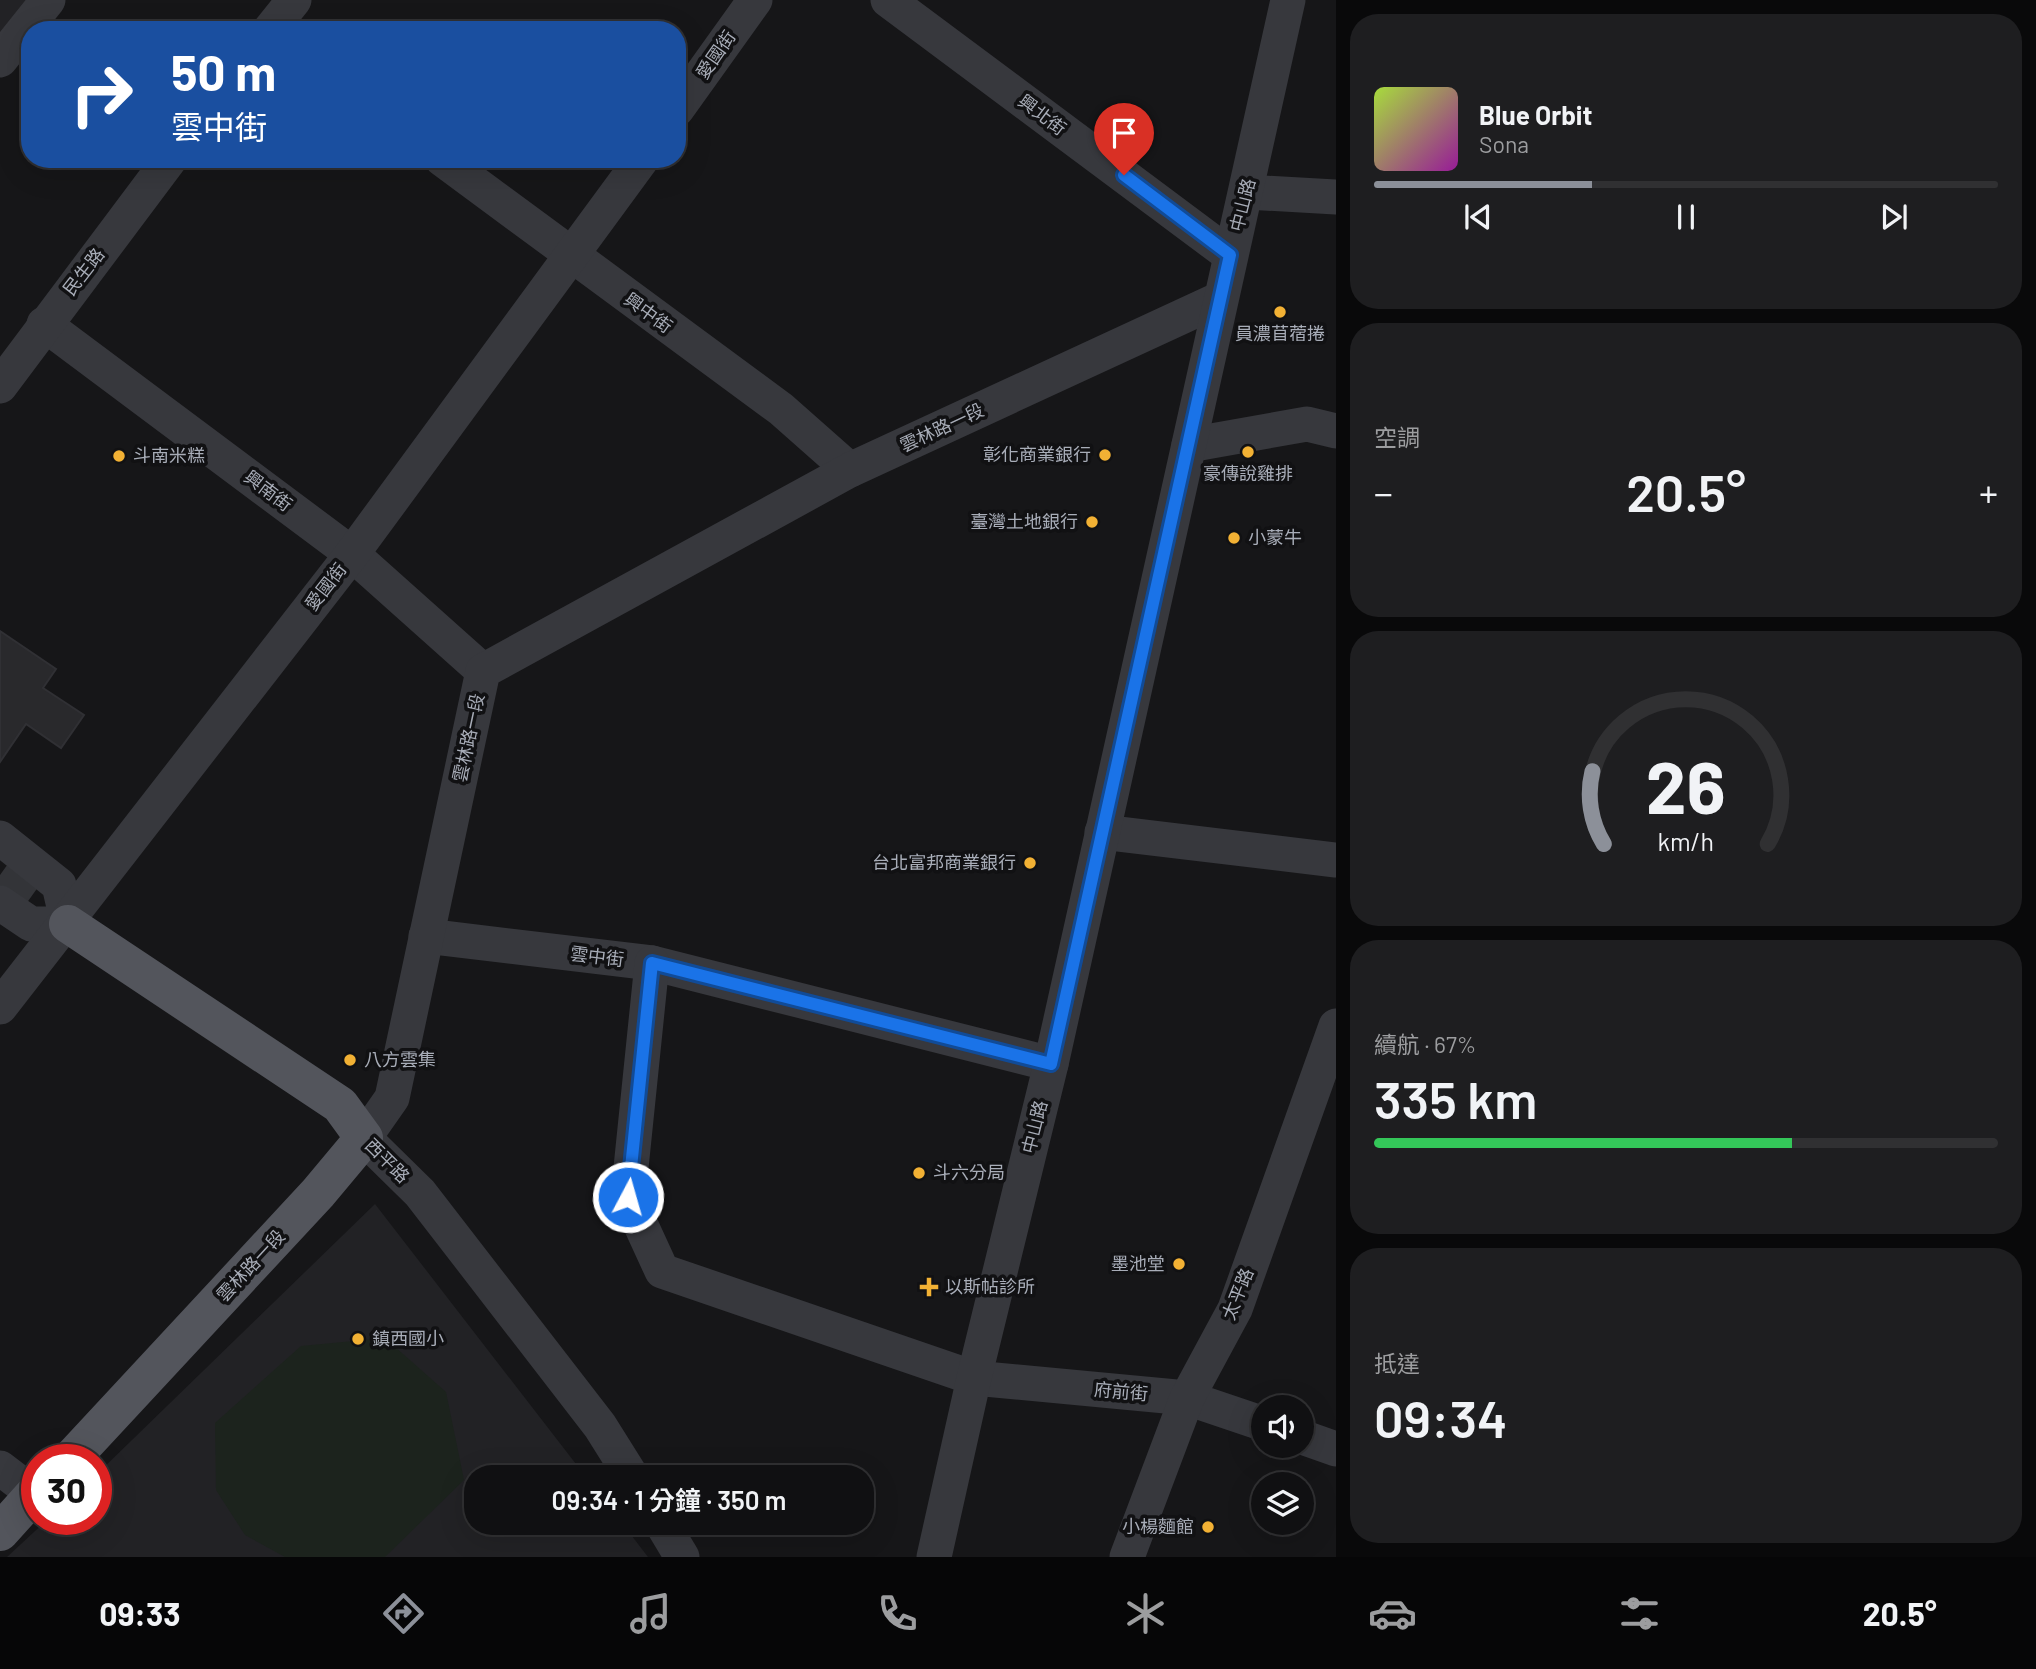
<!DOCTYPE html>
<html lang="zh-TW">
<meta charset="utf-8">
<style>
body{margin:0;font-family:Barlow,"Noto Sans TC",sans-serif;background:#1e1e20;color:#f1f3f6;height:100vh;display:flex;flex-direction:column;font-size:26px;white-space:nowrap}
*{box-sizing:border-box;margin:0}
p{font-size:23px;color:#9c9d9f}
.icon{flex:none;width:38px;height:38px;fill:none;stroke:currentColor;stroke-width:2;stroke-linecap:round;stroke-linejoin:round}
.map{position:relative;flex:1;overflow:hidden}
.side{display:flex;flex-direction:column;gap:14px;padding:14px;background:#09090a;width:700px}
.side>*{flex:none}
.hud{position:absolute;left:21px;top:21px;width:665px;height:147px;border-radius:28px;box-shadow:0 7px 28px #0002,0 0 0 2px #303032;background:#1a4fa0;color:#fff;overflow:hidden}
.tools{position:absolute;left:1251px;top:1395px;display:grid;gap:14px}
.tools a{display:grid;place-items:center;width:63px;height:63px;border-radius:50%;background:#101012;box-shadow:0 7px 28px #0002,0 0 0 2px #303032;font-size:35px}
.speed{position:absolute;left:21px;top:1444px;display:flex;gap:14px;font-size:35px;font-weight:700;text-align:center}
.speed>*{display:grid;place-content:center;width:91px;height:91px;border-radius:50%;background:#101012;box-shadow:0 7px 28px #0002,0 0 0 2px #303032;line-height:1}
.speed .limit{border:10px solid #d22;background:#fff;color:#111}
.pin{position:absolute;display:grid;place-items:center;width:60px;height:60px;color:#fff;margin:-72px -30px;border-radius:50% 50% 50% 0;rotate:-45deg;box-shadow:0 0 7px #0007}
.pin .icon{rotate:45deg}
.me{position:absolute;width:77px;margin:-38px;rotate:6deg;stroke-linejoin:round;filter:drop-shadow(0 0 5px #0008)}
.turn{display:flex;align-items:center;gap:24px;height:147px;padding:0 35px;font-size:32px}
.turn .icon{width:91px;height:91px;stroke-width:2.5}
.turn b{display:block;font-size:49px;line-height:60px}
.big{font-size:52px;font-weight:600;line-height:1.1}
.side .tile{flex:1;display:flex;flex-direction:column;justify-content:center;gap:10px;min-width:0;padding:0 24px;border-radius:28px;background:#1e1e20}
.side .dial{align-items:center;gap:0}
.dial svg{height:182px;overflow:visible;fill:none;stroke:#303032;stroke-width:7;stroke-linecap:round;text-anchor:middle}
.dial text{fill:#f1f3f6;stroke:none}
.song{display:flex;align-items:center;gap:21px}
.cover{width:84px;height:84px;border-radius:10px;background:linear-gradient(135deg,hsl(80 70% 55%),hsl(300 70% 35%))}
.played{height:7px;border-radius:4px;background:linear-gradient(90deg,#8c9099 35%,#303032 35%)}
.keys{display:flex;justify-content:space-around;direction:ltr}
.heat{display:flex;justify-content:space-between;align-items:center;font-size:38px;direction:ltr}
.charge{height:10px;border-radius:5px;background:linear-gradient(90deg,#34c759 67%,#303032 0)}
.trip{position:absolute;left:464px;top:1465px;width:410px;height:70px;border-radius:28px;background:#101012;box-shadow:0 7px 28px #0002,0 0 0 2px #303032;font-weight:600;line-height:70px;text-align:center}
.tabs{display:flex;height:112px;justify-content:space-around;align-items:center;background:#060607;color:#9c9d9f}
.tabs .icon{width:49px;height:49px}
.tabs .selected{color:#8c9099}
.tabs b{font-size:32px;color:#f1f3f6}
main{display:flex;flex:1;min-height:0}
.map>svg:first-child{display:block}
</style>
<main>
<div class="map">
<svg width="1336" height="1557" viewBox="0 0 1336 1557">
<rect width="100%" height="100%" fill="#161618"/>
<g fill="#222225">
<polygon points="0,0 31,0 0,40"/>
<polygon points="375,1204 586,1477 476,1477 476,1522 622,1523 648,1557 7,1557 48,1519 96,1519 96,1475"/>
</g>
<polygon fill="#1c231d" points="385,1338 446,1392 464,1480 385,1557 285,1557 245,1535 216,1490 215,1423 301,1346"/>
<polygon fill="#29292c" stroke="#303034" stroke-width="2" points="0,631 56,669 43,688 84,715 61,748 26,724 0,762"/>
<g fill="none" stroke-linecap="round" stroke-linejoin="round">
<polyline stroke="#333438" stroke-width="38" stroke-dasharray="38 19" stroke-linecap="butt" points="0,875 68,924"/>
<g stroke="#37383d" stroke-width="35">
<polyline points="888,0 1230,255"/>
<polyline points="270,30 294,0"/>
<polyline points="0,60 48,0"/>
<polyline points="677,109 755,0"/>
<polyline points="442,159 781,409 850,470"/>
<polyline points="1246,192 1336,197"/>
<polyline points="44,324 352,554 483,671"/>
<polyline points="0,386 170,159"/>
<polyline points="1189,445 1307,424 1336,431"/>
<polyline points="1102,832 1336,860"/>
<polyline points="0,838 59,885 68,924 31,924 0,903"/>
<polyline points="426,936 652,963 1051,1064"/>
<polyline points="652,963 628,1197 662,1271 974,1378 1187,1398 1264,1424"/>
<polyline points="0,1007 352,554 642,159"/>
<polyline points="1302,1437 1336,1449"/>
<polyline points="0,1468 34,1494"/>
<polyline points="632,1477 600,1426 420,1193 364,1138 392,1098 483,671 850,470 1220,299"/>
<polyline points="661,1522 682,1557"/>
<polyline points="934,1557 974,1378 1051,1064 1288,0"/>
<polyline points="1127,1557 1187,1398 1235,1309 1336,1026"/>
</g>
<g stroke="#53555c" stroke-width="38">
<polyline points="68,924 340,1105 364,1138 318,1193 70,1460"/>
<polyline points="0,1532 37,1491"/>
</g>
</g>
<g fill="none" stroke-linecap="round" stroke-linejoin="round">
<defs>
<polyline id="route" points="628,1197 652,963 1051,1064 1230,255 1124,175"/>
</defs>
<use href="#route" stroke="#114b97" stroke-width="18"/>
<use href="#route" stroke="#1a73e8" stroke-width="12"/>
</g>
<g fill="#f2b134" stroke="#111113" stroke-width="2.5">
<circle cx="1280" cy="312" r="7"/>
<circle cx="1248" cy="452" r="7"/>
<circle cx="1105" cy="455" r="7"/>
<circle cx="119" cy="456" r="7"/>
<circle cx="1092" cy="522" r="7"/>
<circle cx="1234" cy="538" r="7"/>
<circle cx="1030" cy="863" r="7"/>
<circle cx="350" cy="1060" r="7"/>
<circle cx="919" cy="1173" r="7"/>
<circle cx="1179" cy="1264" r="7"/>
<path d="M925.5 1276.5h7v7h7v7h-7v7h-7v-7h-7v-7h7z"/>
<circle cx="358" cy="1339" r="7"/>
<circle cx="1208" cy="1527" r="7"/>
</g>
<g text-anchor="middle" stroke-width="7" stroke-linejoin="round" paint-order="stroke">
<g font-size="18" fill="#a8adb8" stroke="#111113">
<text transform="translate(716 55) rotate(-55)" y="6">愛國街</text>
<text transform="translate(1042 115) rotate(37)" y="6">興北街</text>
<text transform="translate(1243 205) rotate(-76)" y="6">中山路</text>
<text transform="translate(84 272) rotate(-52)" y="6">民生路</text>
<text transform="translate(648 313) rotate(36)" y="6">興中街</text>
<text transform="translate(942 428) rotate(-25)" y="6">雲林路一段</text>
<text transform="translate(268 491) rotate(37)" y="6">興南街</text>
<text transform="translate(326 587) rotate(-52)" y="6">愛國街</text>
<text transform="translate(469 738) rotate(-78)" y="6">雲林路一段</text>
<text transform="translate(597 957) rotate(7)" y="6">雲中街</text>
<text transform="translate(1035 1127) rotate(-76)" y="6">中山路</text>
<text transform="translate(387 1161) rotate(45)" y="6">西平路</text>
<text transform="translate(251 1266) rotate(-47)" y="6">雲林路一段</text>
<text transform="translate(1238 1294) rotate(-68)" y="6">太平路</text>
<text transform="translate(1121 1392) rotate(5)" y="6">府前街</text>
</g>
<g font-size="18" fill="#a8adb8" stroke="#111113" text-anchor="start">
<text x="1280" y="340" text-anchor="middle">員濃苜蓿捲</text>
<text x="1091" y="461" text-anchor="end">彰化商業銀行</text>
<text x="133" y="462">斗南米糕</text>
<text x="1248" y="480" text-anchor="middle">豪傳說雞排</text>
<text x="1078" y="528" text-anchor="end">臺灣土地銀行</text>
<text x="1248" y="544">小蒙牛</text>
<text x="1016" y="869" text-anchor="end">台北富邦商業銀行</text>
<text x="364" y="1066">八方雲集</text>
<text x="933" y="1179">斗六分局</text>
<text x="1165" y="1270" text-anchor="end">墨池堂</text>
<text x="945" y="1293">以斯帖診所</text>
<text x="372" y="1345">鎮西國小</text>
<text x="1194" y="1533" text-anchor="end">小楊麵館</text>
</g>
</g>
</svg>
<div class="tools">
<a><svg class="icon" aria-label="sound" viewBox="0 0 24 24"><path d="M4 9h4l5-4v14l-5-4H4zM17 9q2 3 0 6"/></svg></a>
<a><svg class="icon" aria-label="layers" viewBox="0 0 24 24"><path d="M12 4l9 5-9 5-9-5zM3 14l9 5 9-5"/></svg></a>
</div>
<div class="speed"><div class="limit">30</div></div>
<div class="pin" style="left:1124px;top:175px;background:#d93025"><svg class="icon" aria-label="arrive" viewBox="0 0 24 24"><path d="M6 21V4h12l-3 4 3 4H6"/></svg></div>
<svg class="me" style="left:628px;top:1197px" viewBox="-20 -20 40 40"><circle r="17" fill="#1a73e8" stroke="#fff" stroke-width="3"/><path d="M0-11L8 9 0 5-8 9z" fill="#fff"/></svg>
<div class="trip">09:34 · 1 分鐘 · 350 m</div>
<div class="hud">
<div class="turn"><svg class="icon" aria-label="right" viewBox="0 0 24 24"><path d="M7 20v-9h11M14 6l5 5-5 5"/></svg><div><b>50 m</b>雲中街</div></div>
</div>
</div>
<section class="side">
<div class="tile">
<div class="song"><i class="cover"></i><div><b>Blue Orbit</b><p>Sona</p></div></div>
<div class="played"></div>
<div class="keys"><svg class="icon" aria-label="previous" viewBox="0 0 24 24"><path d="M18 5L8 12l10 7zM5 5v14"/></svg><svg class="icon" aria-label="pause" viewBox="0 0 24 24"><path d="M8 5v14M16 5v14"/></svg><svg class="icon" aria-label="next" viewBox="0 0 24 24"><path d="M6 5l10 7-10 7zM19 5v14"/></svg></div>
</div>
<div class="tile"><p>空調</p>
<div class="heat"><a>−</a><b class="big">20.5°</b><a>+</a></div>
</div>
<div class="tile dial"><svg viewBox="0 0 100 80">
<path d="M14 69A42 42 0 1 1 86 69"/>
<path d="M14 69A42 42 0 0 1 9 37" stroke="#8c9099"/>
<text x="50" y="56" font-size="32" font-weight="700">26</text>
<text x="50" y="72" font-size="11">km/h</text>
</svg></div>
<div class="tile"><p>續航 · 67%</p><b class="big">335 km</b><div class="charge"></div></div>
<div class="tile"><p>抵達</p><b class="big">09:34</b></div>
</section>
</main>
<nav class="tabs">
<b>09:33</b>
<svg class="icon selected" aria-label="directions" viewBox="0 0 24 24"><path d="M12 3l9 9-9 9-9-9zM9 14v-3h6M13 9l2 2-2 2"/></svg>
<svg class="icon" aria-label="music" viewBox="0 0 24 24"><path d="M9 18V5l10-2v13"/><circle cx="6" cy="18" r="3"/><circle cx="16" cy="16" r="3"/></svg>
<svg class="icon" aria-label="phone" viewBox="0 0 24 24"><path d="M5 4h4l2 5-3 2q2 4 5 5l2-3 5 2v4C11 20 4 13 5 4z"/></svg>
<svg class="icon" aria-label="climate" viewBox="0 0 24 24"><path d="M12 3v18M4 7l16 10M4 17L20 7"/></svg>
<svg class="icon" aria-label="car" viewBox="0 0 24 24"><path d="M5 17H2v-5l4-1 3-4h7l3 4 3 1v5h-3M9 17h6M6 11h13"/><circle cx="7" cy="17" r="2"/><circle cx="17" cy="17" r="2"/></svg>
<svg class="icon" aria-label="filters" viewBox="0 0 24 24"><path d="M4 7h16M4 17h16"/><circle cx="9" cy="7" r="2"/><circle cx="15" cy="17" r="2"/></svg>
<b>20.5°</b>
</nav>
